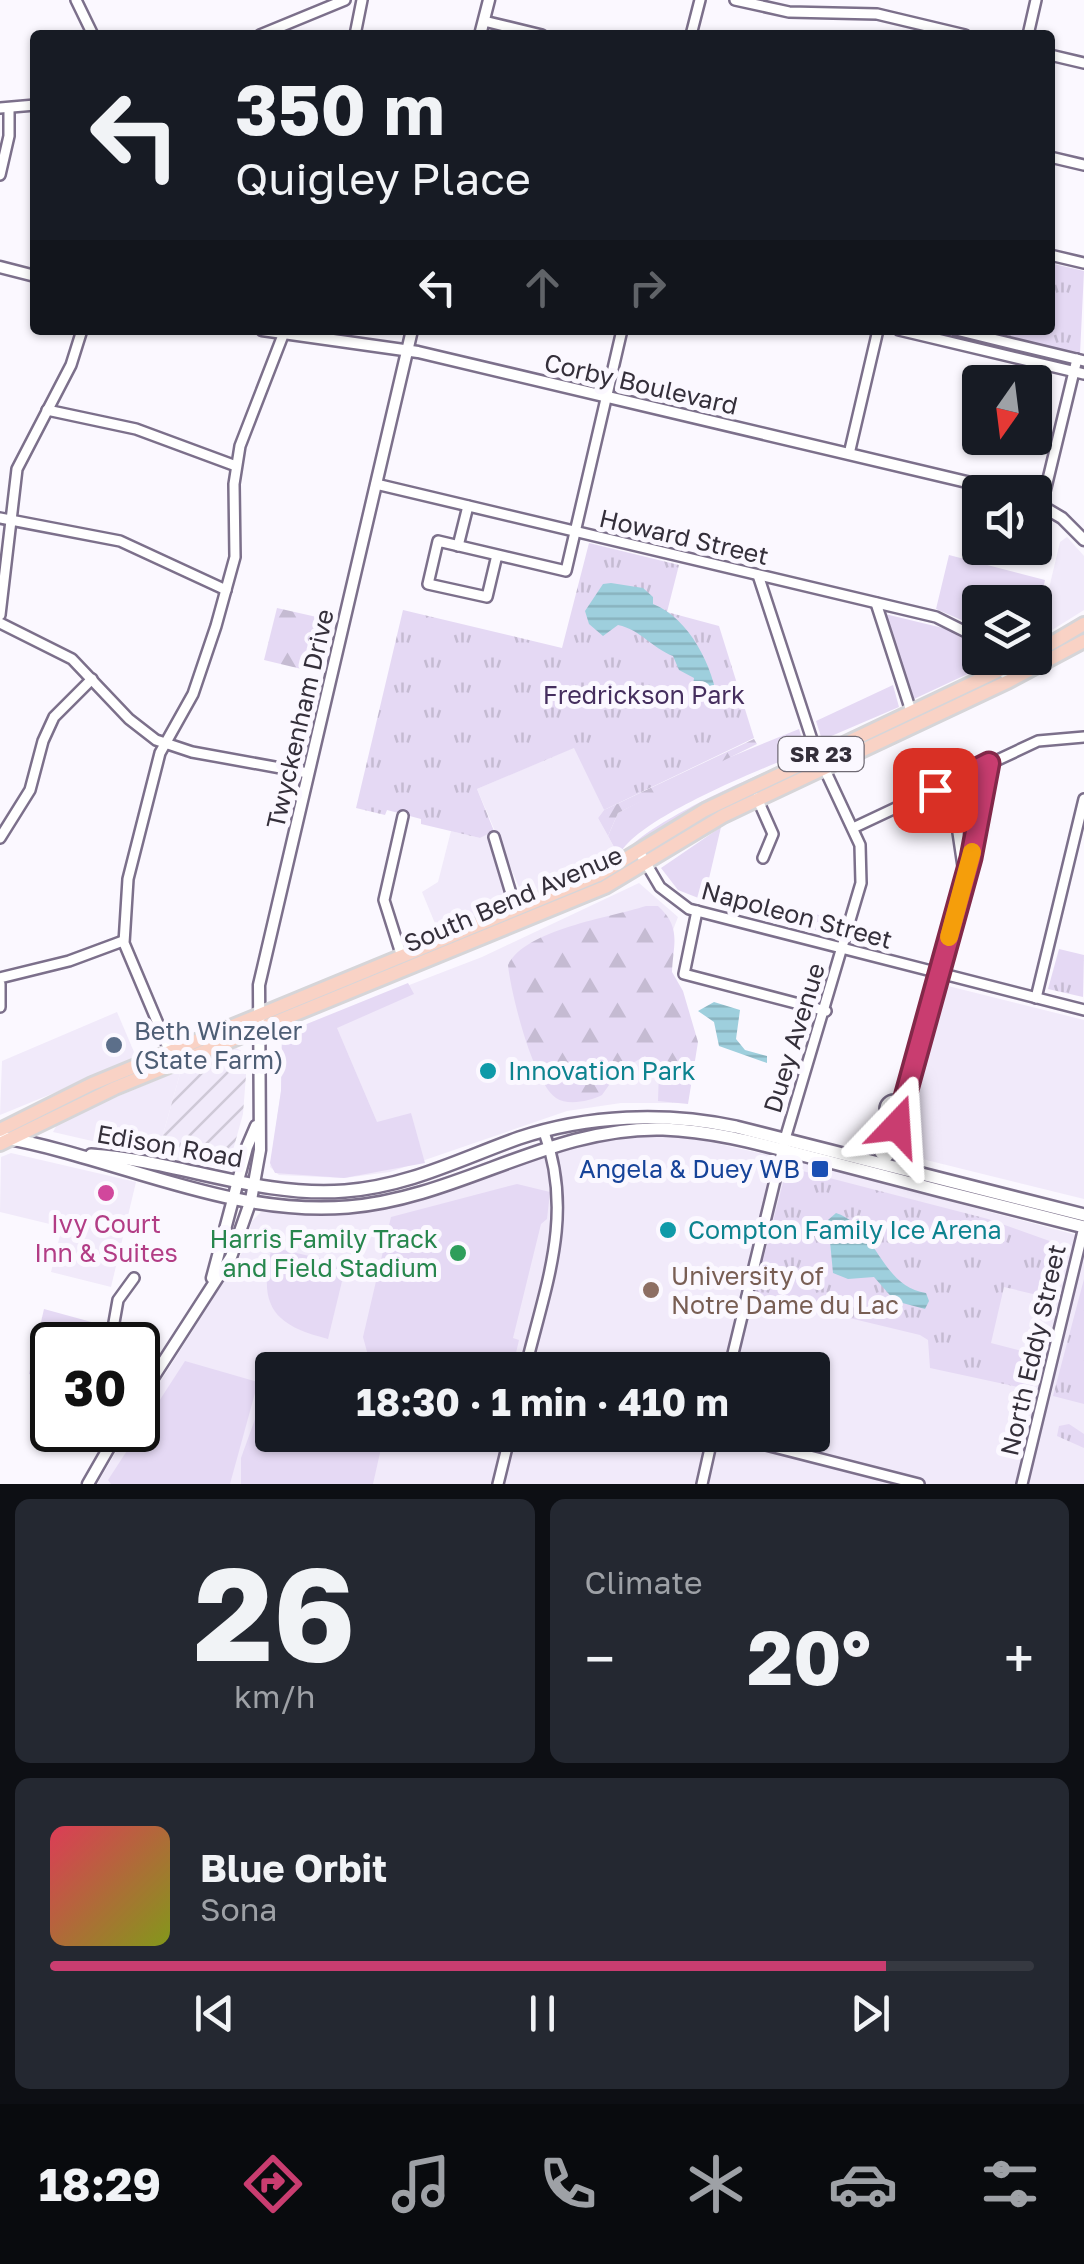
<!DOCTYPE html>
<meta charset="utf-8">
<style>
body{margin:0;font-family:"Golos Text",sans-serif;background:#242831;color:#f1f3f6;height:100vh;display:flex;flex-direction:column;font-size:38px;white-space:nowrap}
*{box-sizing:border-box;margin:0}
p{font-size:32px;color:#9ea1a6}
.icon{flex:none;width:55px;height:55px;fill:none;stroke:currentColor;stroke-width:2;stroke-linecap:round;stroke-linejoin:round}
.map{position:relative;height:1484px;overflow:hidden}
.drawer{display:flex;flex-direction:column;gap:15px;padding:15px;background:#0d0f14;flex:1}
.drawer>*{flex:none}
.top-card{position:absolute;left:30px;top:30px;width:1025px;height:305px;border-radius:10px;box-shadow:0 2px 8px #0004;background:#171b24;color:#f1f3f6;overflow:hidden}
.needle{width:65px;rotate:194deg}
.buttons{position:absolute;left:962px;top:365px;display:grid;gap:20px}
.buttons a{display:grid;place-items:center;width:90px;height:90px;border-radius:10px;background:#171b24;box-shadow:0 2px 8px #0004;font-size:50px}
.speed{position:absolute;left:30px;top:1322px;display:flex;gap:20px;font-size:50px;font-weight:700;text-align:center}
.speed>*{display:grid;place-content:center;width:130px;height:130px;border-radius:50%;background:#171b24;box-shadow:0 2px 8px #0004;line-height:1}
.speed .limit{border:5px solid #111;border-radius:15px;background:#fff;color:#111}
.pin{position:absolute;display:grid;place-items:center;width:85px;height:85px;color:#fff;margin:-42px;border-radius:20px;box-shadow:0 5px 15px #0006}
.me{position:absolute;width:110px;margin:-55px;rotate:20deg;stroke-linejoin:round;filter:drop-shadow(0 0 8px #0008)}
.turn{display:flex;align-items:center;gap:35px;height:210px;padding:0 40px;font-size:45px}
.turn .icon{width:130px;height:130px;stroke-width:2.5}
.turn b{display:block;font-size:70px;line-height:85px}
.lanes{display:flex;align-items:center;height:95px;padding:0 40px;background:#0003;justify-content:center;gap:50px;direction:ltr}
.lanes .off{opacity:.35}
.big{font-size:75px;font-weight:700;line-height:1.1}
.drawer .card{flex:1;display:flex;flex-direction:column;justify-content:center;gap:15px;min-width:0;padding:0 35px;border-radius:15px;background:#242831}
.drawer .dial{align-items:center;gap:0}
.dial b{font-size:130px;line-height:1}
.song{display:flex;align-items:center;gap:30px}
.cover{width:120px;height:120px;border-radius:15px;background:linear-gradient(135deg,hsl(350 70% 55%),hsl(70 70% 35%))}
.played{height:10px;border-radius:5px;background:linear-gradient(90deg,#c93d70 85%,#363941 85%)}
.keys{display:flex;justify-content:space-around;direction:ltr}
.heat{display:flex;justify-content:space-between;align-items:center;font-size:55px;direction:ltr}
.drawer .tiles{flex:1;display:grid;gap:15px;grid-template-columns:1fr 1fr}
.card:last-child{grid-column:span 2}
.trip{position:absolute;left:255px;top:1352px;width:575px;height:100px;border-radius:10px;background:#171b24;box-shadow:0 2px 8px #0004;font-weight:700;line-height:100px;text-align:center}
.tab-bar{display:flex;height:160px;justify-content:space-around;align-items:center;background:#090b0e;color:#9ea1a6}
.tab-bar .icon{width:70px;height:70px}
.tab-bar .on{color:#c93d70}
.tab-bar b{font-size:45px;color:#f1f3f6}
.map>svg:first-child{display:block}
</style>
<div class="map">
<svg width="1084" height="1484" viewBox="0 0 1084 1484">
<defs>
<pattern id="industrial-furrows" width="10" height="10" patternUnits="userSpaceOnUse" patternTransform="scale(2.5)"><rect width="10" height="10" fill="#f1eafa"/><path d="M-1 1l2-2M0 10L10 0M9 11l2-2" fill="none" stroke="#cfc9d7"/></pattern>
<pattern id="forest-firs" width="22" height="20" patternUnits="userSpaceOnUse" patternTransform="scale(2.5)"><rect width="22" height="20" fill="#e5d9f4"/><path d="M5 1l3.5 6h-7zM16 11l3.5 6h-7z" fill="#c5bbd2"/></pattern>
<pattern id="park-tufts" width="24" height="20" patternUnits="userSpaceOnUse" patternTransform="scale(2.5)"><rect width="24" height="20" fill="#e5d9f4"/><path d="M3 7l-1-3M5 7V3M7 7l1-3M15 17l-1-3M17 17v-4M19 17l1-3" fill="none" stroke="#c5bbd2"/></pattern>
<pattern id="water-rules" width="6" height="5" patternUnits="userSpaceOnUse" patternTransform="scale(2.5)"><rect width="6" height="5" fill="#9ecfdd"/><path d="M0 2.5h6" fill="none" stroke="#89b2be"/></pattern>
</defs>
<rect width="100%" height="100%" fill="#fbf8ff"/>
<g fill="#f1eafa" fill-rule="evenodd">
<polygon points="1067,537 1084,556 1084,610 1044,635 1040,626 1060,542"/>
<polygon points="575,747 604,810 598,818 619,856 524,899 477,789"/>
<polygon points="451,831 480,838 487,834 508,904 439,933 422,892 438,882"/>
<polygon points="639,883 678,917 662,959 685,1081 679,1103 621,1103 567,1111 390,1172 344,1178 279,1175 270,1167 281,1091 282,1034 482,957"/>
<polygon points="944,985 1084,1020 1084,1199 894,1152"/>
<polygon points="117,1012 137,1059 0,1115 2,1061"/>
<polygon points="181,1070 157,1156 53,1132 59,1121"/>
<path d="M655,1135L688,1137L818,1166L1084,1237V1484H97L129,1430H138V1417L243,1251L252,1221L261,1212L367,1210L404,1204L584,1143ZM272,1370H812V1435H272Z"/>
<polygon points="11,1153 136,1182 111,1287 51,1272 62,1227 0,1212 1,1157"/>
</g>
<polygon fill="url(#industrial-furrows)" points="236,1048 247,1054 247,1062 243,1114 230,1161 218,1167 157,1156 181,1070"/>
<g fill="#e5d9f4">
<polygon points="949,555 1045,580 1035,626 1035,602 980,602 980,628 936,609"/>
<polygon points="885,614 947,629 980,649 980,658 987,658 989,664 914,699"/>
<polygon points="893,685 899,707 822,740 816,721"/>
<path d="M799,729L806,751C766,767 634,819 619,856L608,836L618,813L701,769Z"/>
<path d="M806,755L622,857C640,823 768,770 806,755Z"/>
<polygon points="721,827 707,887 713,893 711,903 678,890 661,868"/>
<polygon points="408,983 414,994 337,1028 377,1122 411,1113 425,1163 344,1178 275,1173 270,1163 281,1091 282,1034"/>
<polygon points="517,1184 550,1192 547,1219 541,1224 513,1338 519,1340 512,1370 372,1370 363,1337 391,1217"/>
<path d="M272,1247L338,1263L344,1273L328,1339C271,1325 258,1304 272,1247Z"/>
<polygon points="44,1309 106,1326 101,1345 52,1345 52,1380 29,1374"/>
<polygon points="185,1361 258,1382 230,1484 111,1484 108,1480"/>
<polygon points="260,1405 272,1406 272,1435 384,1435 373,1484 241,1484 241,1458"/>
</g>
<g fill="url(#forest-firs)">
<polygon points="277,608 330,620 318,673 264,660"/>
<polygon points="754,739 757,744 618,813 608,836 598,818 604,810"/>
<polygon points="713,893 801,915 798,926 711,903"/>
<path d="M646,906H658C682,928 673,944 672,972L683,991L698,1042L688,1104L658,1101L659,1069L645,1056L619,1071L602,1095C590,1101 568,1106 556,1098C533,1082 511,994 508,965C526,929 609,918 646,906Z"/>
</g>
<g fill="url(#park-tufts)">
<polygon points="1050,263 1084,271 1080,354 980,330 1050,330"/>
<polygon points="589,543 679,565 667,612 719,626 754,738 604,810 574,748 477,789 494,831 480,838 421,824 421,819 387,810 385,815 356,808 403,610 562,648"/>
<polygon points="987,775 967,857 966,858 948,793"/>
<polygon points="806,912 840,920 836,935 802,927"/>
<polygon points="1059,949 1084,955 1083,997 1048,989"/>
<polygon points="787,1167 988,1219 1058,1244 1063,1254 1054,1299 1004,1287 991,1343 1041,1356 1032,1390 930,1368 928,1340 920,1335 754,1295"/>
<polygon points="1084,1279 1084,1404 1053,1396"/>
<polygon points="1069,1424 1084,1434 1084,1448 1057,1436 1059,1426"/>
</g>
<g fill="url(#water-rules)">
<path d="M611,583L643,588L653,597V604C689,618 714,667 718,705L713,707V698L705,696L693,685L694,678L679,670L673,656C652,648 641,630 618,625L603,636L589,624L585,611L603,584Z"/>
<polygon points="714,1002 740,1010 736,1039 745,1050 767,1056 767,1063 719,1046 714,1022 698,1011"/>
<path d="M836,1213C876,1226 881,1287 926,1293L929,1301L925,1309L895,1301L874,1277L848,1279L833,1273L828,1220Z"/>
</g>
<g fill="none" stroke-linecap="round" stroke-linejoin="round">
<defs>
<g id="minor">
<polyline points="76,0 93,35"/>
<polyline points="735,0 789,12 877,14 965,35"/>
<polyline points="484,21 542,35"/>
<polyline points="260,35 345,0"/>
<polyline points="355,35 362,0"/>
<polyline points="691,35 700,0"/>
<polyline points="1028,35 1036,0"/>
<polyline points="1050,55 1084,63"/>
<polyline points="0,108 35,105"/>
<polyline points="1050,157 1084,165"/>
<polyline points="0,175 9,136 9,108"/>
<polyline points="1050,255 1084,263"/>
<polyline points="899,330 1084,374"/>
<polyline points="956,330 1084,361"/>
<polyline points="47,410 136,429 236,466"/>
<polyline points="849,454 878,330"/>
<polyline points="376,484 936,617 980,639"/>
<polyline points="1042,504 1077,359"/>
<polyline points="0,518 120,541 226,590"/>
<polyline points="458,546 468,506"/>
<polyline points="497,555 487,597 428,584 438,541 566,571 622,330"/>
<polyline points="758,575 817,755"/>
<polyline points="876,603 911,711"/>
<polyline points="0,615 17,469 71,365 82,330"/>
<polyline points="0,623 72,659 129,719 156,740 192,752 308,773"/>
<polyline points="996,658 1009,681"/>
<polyline points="942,786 957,826 964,873"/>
<polyline points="757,798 773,834 763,858"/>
<polyline points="853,828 1038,741 1084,737"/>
<polyline points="494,837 516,910"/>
<polyline points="0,838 30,790 43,741 54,717 92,679"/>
<polyline points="640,853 660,887 689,909 1084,1010"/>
<polyline points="697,911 684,974 826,1011"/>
<polyline points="402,957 384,900 403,816"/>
<polyline points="0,978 69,961 123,941"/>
<polyline points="0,984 0,1007"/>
<polyline points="1036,998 1084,799"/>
<polyline points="170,1052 124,943 128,879 160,753 193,694 216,626 235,557 234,484 240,446 285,330"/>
<circle cx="894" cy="1109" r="9"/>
<polyline points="900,1102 912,1082 971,859 989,763"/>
<polyline points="884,1157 880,1153 889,1117"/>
<polyline points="882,1164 889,1155 898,1117"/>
<polyline points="110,1345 118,1300 134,1278"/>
<path d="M525,1370C545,1287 575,1215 544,1132"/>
<polyline points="729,1370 785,1139 861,883 860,845 824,768"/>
<polyline points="727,1435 919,1484"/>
<polyline points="498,1484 510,1435"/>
<polyline points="702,1484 713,1435"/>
<polyline points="1022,1484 1084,1227"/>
</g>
<g id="tertiary">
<polyline points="480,35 489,0"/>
<polyline points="0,267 35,276"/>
<polyline points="262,330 418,352 1009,492"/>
<polyline points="1035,502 1062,518 1084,540"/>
<polyline points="212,1278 247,1147 256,1126"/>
<polyline points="138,1401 231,1257 251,1200 260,1150 259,985 412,330"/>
<polyline points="88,1484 119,1430"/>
</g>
<g id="secondary">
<path d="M0,1137C116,1157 228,1217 348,1207C459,1198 550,1126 663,1129C721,1131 777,1149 834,1163C917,1185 1001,1206 1084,1227"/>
<path d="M91,1155C176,1160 259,1198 345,1191C409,1186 460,1159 519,1138C588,1115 665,1112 736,1127L1084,1215"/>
</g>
<g id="primary">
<polyline points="1035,653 1084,624"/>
<polyline points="0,1130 92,1084 599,875 705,810 1025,658"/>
<polyline points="0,1144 115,1088 605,887 723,816 1009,681 1084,641"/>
</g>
</defs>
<use href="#minor" stroke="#7c708b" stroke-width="14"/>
<use href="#tertiary" stroke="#7c708b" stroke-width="15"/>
<use href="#secondary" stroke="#7c708b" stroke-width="16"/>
<use href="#primary" stroke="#d6d5d8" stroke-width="18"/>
<use href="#minor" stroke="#fff" stroke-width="9"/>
<use href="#tertiary" stroke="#fff" stroke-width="10"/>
<use href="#secondary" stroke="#fff" stroke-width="11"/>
<use href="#primary" stroke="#f9d2c5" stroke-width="12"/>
</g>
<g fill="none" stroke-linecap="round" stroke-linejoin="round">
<defs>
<polyline id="route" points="897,1126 971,858 989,763 935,790"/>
</defs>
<use href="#route" stroke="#832849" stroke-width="25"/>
<use href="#route" stroke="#c93d70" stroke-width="18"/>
<polyline stroke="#f59e0b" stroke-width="18" points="949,937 972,852"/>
</g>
<circle fill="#5c6f8a" stroke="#fbf8ff" stroke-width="4" cx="114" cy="1045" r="10"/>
<g fill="#0f9aa8" stroke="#fbf8ff" stroke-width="4">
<circle cx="488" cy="1071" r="10"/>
<circle cx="668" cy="1230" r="10"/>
</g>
<rect fill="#1a4fb4" stroke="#fbf8ff" stroke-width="4" x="810" y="1159" width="20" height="20" rx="5"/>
<circle fill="#d1479c" stroke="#fbf8ff" stroke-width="4" cx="106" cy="1193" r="10"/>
<circle fill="#2e9e5b" stroke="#fbf8ff" stroke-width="4" cx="458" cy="1253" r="10"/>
<circle fill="#8d6e63" stroke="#fbf8ff" stroke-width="4" cx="651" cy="1290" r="10"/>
<g text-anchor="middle" stroke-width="10" stroke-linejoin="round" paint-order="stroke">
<rect fill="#fbf8ff" stroke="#706b75" stroke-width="2.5" x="778.5" y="737" width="85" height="34" rx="8"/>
<g font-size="22" font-weight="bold" fill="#342f3a">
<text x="821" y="762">SR 23</text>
</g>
<g font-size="25" fill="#342f3a" stroke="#fbf8ff">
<text transform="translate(641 384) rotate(13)" y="9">Corby Boulevard</text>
<text transform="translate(684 537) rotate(13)" y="9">Howard Street</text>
<text transform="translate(300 719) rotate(-77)" y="9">Twyckenham Drive</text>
<text transform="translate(513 899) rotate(-23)" y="9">South Bend Avenue</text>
<text transform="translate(797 915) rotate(15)" y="9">Napoleon Street</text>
<text transform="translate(794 1038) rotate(-73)" y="9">Duey Avenue</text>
<text transform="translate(170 1146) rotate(10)" y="9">Edison Road</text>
<text transform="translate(1033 1350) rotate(-77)" y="9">North Eddy Street</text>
</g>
<g font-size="25" fill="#452e5e" stroke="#fbf8ff">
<text x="644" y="704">Fredrickson Park</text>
</g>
<g font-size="25" fill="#4e5e75" stroke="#fbf8ff" text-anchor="start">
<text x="134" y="1040">Beth Winzeler<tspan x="134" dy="29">(State Farm)</tspan></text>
</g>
<g font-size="25" fill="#0d838f" stroke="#fbf8ff" text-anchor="start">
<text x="508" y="1080">Innovation Park</text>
<text x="688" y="1239">Compton Family Ice Arena</text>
</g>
<g font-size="25" fill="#164399" stroke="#fbf8ff" text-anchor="end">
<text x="800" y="1178">Angela &amp; Duey WB</text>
</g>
<g font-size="25" fill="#b23c85" stroke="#fbf8ff">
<text x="106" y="1233">Ivy Court<tspan x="106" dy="29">Inn &amp; Suites</tspan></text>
</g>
<g font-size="25" fill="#27864d" stroke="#fbf8ff" text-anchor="end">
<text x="438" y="1248">Harris Family Track<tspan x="438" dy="29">and Field Stadium</tspan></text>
</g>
<g font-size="25" fill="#785e54" stroke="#fbf8ff" text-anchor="start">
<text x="671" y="1285">University of<tspan x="671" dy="29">Notre Dame du Lac</tspan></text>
</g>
</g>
</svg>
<div class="buttons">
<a><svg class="needle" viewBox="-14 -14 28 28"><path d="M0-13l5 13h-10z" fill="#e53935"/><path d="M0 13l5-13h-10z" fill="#9ea1a6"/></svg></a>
<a><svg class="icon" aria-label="sound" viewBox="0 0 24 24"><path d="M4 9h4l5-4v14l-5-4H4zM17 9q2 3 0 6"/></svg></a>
<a><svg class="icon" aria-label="layers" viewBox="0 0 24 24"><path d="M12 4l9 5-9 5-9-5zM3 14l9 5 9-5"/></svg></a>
</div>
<div class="speed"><div class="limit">30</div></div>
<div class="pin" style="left:935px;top:790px;background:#d93025"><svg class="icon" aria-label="arrive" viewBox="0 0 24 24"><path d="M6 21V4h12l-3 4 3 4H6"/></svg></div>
<svg class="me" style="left:897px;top:1126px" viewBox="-20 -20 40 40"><path d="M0-17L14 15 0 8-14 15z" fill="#c93d70" stroke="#fff" stroke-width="4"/></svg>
<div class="trip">18:30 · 1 min · 410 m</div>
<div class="top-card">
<div class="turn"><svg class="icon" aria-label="left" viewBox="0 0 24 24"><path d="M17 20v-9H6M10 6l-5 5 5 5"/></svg><div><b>350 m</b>Quigley Place</div></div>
<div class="lanes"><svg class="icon" aria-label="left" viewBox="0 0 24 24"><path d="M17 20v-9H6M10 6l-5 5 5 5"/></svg><svg class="icon off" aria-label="ahead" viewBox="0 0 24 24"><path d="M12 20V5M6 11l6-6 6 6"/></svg><svg class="icon off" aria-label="right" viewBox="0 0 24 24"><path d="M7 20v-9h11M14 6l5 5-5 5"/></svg></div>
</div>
</div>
<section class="drawer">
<div class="tiles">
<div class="card dial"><b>26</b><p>km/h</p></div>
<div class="card"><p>Climate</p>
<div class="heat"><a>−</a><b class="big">20°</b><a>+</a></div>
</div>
<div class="card">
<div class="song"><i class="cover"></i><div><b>Blue Orbit</b><p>Sona</p></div></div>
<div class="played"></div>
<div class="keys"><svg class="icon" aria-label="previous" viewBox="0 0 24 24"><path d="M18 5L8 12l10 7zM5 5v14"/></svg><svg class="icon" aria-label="pause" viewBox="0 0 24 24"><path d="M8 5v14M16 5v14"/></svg><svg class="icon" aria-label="next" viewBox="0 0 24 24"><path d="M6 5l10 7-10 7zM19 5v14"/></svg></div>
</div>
</div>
</section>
<nav class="tab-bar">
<b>18:29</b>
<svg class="icon on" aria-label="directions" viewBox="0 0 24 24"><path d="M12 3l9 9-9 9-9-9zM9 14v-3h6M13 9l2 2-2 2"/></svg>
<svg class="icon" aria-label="music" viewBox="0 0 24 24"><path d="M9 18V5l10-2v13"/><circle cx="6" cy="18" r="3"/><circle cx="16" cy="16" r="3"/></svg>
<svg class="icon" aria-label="phone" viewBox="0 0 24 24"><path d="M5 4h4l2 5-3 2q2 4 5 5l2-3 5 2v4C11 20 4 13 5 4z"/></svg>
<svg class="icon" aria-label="climate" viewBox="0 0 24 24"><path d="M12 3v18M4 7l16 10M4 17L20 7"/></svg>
<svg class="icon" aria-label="car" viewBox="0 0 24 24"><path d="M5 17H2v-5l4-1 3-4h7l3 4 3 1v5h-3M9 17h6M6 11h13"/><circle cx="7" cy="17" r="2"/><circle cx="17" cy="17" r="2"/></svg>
<svg class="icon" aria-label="filters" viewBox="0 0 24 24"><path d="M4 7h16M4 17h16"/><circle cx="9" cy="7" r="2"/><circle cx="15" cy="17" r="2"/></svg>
</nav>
